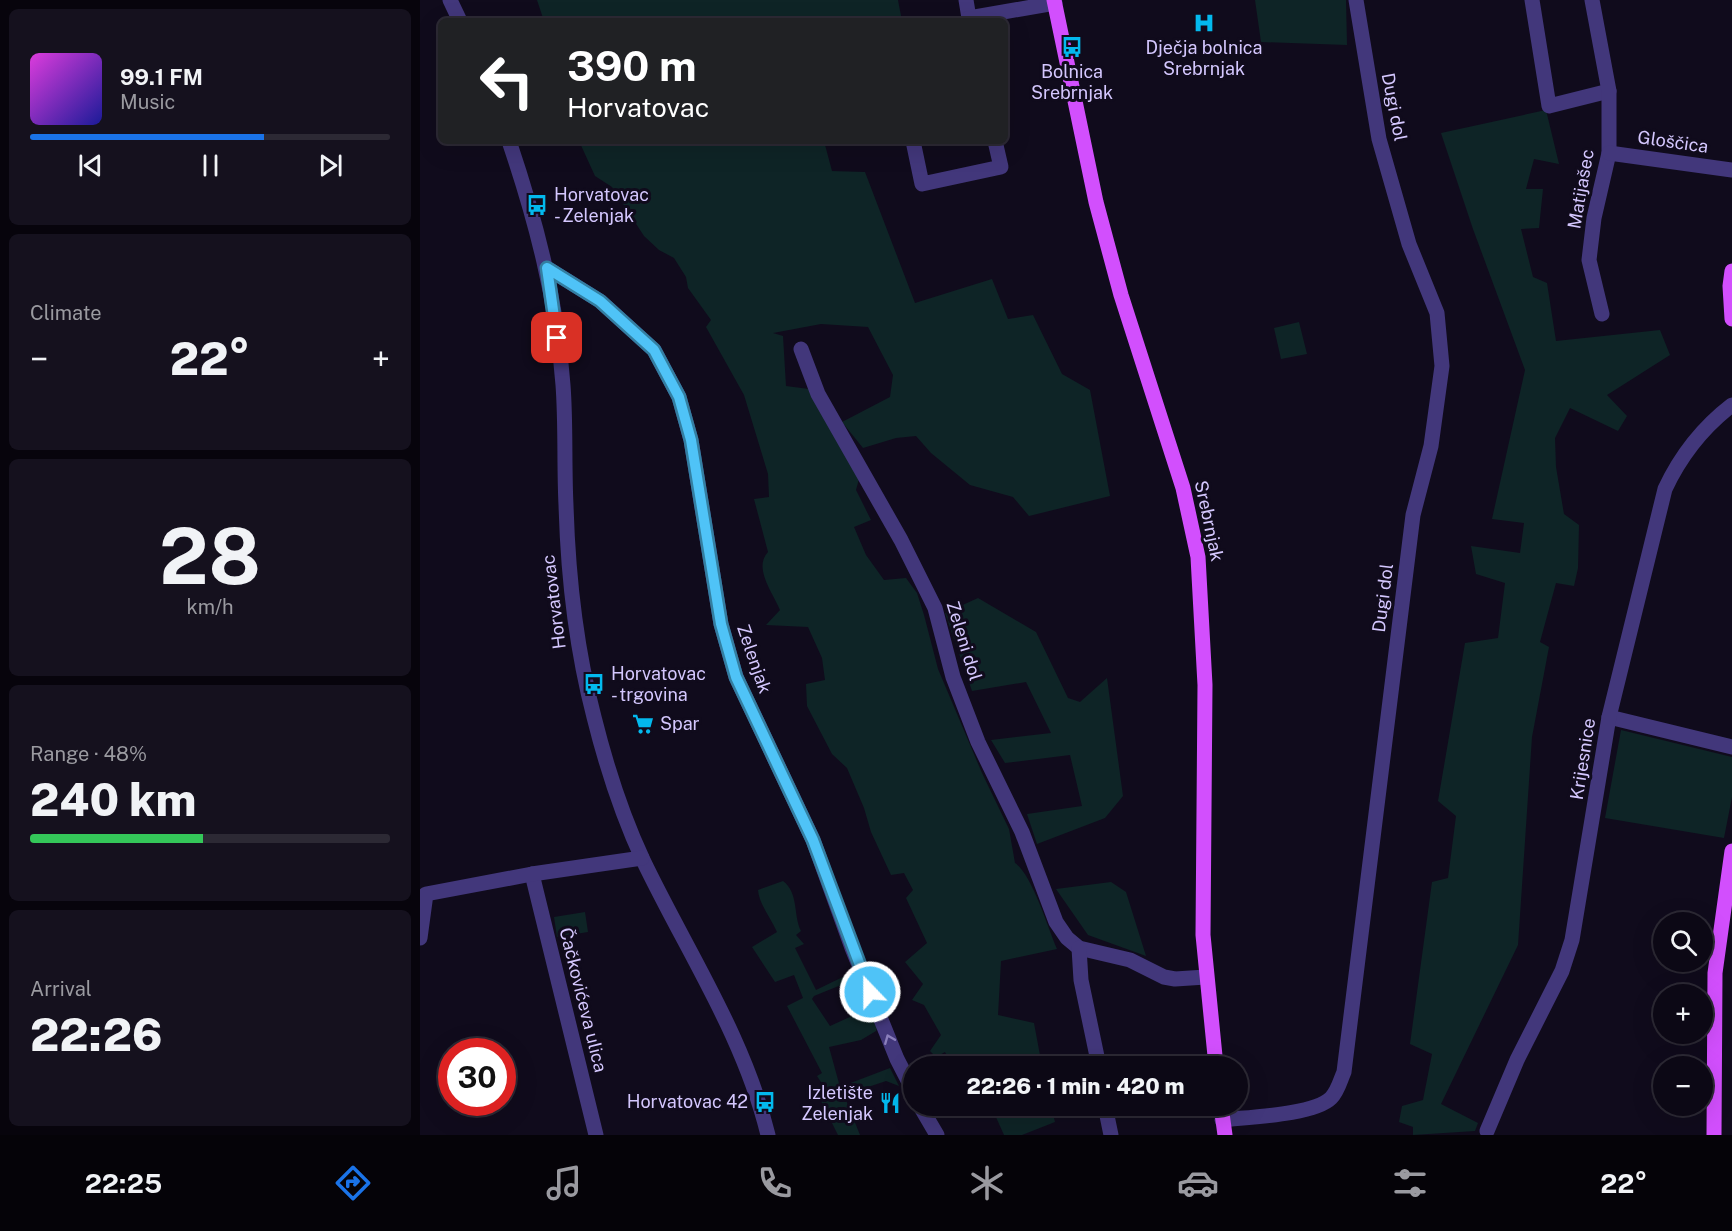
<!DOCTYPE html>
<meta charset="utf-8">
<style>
body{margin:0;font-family:"Public Sans",sans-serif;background:#15111e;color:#f1f3f6;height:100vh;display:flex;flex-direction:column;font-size:22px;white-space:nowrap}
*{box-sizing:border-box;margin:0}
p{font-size:20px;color:#9a9aa0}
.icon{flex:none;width:33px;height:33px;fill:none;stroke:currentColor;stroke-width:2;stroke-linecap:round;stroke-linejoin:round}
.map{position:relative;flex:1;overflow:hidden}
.sheet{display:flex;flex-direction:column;gap:9px;padding:9px;background:#07040c;width:420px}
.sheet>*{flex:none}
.banner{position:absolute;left:18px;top:18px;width:570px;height:126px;border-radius:9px;box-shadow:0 6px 24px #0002,0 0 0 2px #2c2934;background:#202124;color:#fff;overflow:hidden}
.buttons{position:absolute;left:1233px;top:912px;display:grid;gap:12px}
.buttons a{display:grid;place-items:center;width:60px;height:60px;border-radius:50%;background:#0c0815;box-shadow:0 6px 24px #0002,0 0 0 2px #2c2934;font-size:30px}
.speed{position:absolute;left:18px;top:1038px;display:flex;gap:12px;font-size:30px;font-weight:700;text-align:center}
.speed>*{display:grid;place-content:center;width:78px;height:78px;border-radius:50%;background:#0c0815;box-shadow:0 6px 24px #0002,0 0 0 2px #2c2934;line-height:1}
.speed .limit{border:9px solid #d22;background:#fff;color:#111}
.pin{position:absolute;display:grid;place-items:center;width:51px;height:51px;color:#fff;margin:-26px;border-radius:12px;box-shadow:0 3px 9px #0006}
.me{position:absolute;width:66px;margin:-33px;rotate:338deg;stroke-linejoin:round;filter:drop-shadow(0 0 4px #0008)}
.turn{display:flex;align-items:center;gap:21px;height:126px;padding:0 30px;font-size:27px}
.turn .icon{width:78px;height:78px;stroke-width:2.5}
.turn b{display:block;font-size:42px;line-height:51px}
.big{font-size:45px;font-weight:800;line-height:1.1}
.sheet .card{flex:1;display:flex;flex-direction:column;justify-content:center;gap:9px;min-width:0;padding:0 21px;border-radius:9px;background:#15111e}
.sheet .dial{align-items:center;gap:0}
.dial b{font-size:78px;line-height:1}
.song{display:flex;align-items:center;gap:18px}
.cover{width:72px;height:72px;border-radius:9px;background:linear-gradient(135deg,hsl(300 70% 55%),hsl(240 70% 35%))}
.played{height:6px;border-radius:3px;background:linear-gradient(90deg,#1a73e8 65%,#2c2934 65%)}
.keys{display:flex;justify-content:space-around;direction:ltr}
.heat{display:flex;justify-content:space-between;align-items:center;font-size:33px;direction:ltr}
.charge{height:9px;border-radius:4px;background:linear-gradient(90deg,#34c759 48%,#2c2934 0)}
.trip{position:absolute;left:483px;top:1056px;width:345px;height:60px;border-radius:30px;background:#0c0815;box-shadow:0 6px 24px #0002,0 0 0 2px #2c2934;font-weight:800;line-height:60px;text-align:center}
.tabs{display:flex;height:96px;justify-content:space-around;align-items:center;background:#050308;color:#9a9aa0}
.tabs .icon{width:42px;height:42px}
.tabs .on{color:#1a73e8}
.tabs b{font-size:27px;color:#f1f3f6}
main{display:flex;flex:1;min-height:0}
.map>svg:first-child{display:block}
</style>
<main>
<section class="sheet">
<div class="card">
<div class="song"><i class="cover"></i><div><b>99.1 FM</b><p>Music</p></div></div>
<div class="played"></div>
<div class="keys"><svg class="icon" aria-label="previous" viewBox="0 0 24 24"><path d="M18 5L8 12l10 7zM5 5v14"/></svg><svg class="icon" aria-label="pause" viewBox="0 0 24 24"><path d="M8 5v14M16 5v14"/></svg><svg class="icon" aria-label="next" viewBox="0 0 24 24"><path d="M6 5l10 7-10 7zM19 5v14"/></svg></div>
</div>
<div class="card"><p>Climate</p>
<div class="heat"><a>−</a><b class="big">22°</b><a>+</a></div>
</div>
<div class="card dial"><b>28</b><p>km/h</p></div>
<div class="card"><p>Range · 48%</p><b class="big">240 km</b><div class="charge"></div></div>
<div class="card"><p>Arrival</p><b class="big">22:26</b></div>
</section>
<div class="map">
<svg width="1312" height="1135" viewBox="0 0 1312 1135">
<rect width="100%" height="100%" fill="#100b1c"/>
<g fill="#0e2426">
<polygon points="117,0 478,0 482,21 124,21"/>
<polygon points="835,0 926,0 927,45 841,42"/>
<polygon points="1126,110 1139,164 1114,159 1106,189 1123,189 1119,228 1101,229 1113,277 1127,283 1136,341 1240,330 1250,355 1187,395 1207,416 1198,431 1150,408 1135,438 1136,467 1144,514 1159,525 1158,568 1154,586 1136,583 1120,642 1129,647 1112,737 1098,945 1021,1104 1058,1123 1055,1131 993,1135 993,1127 979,1122 982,1106 1003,1100 1012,1054 990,1044 1012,882 1028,878 1036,816 1018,801 1045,643 1078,638 1085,583 1056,574 1051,546 1100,553 1104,523 1072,519 1105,370 1053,229 1021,133"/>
<path d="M159,141H404L412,171L445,172L495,303L572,279L588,319L613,315L642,374L670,390L690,496L609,516L593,497L550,485L511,453L496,436L476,438L443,448L422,422L470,397L473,375L448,327L401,324L353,333L363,336L366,386L389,389L439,479L436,490L451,520L434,527L446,555L464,580L486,578L497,593L504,615L518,669L562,773L589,829L595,863C612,874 628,928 637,949L581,961L578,1015L614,1023L622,1066H550L545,1057L530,1061L525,1052L516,1057L510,1051L521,1035L504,1005L492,1000L503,984L485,962L507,943L486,898L493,890L484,873L471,875L451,832L444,808L427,768L412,754L387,706L386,684L405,680L402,658L388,627L346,625L360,610C353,593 333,568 348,552L334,499L349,497L348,474L324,395L286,327L291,320L268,288L266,277L254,258L239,250L224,236L192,187L175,176Z"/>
<polygon points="879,322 887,354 861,359 854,328"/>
<polygon points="558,598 616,632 648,698 660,702 687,678 703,796 685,818 617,844 607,814 662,806 650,755 585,763 571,740 631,733 606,682 552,691 525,613"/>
<polygon points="1201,730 1312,757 1312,797 1304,838 1185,818"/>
<path d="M363,881C379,893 373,915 381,931L376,935L384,944L375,948L396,990L431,973L435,999L426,983L394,996L392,999L410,1026L443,1011L458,1025L456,1031L441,1040L409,1047L420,1087L470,1068L479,1086L466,1081L424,1095L440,1135H418L400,1099L406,1090L397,1076L402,1073L367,1006L383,998L374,975L355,982L332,947L357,932C351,918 339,904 338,890Z"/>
<polygon points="691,882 706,892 726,956 668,935 636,889"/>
<polygon points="165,912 168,932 137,937 134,917"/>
<polygon points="571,1106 631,1106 635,1122 602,1135 584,1135"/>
</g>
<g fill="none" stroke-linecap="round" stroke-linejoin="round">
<g stroke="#42377b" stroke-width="15">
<polyline points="30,0 40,21"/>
<polyline points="546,0 549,18"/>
<polyline points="1112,0 1129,106 1189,91"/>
<polyline points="1172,0 1189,91 1189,153 1174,218 1169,260 1182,314"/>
<polyline points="549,21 549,18 635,3"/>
<path d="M89,141C116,221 137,301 143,385C146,425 144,465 146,505C148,576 156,648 174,717C186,765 202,815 223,860C267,952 324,1036 348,1135"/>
<polyline points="493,141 502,184 581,167 575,141"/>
<polyline points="1189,153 1312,170"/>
<polyline points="127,268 180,301 234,350 259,397 271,440 301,624 316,677 393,840 432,948 477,1059 494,1092"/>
<polyline points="381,349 398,394 481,540 515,608 533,677 558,742 602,832 636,922 647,938 659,948 710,960 744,977 755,979 786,977"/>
<polyline points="1189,717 1312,747"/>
<polyline points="112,874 176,1135"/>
<polyline points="0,938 6,894 112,874 222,858"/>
<polyline points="659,948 661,980 679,1066"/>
<polyline points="500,1106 517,1135"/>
<polyline points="685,1106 691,1135"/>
<path d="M802,1120C828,1117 894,1115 911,1098C918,1091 920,1081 924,1072L993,515L1011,446L1022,366L1017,313L989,244L959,139L936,0"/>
<path d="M1067,1131L1097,1060L1142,971L1152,940L1189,717L1245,489C1261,455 1282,428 1312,405"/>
</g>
<g stroke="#d24ffd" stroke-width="15">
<polyline points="634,0 676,202 701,295 763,488 778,557 785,685 783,935 796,1066"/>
<polyline points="1312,271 1310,286 1312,319"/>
<polyline points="801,1106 805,1135"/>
<polyline points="1294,1135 1295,973 1312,851"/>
</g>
</g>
<defs><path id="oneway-chevron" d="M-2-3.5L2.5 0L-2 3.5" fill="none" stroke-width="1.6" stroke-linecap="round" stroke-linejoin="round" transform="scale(1.5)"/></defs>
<use stroke="#8b7fbc" href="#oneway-chevron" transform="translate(469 1039) rotate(-112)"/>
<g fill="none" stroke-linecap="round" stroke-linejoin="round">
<defs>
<polyline id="route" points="137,338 127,268 180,301 234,350 259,397 271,440 301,624 316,677 393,840 450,992"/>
</defs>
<use href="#route" stroke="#337fa1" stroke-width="15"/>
<use href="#route" stroke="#4fc3f7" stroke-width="10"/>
</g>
<defs>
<symbol id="hospital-bare" viewBox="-9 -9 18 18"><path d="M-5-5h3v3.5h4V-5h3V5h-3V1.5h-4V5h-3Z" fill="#03b9ee" stroke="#100b1c" stroke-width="2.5" paint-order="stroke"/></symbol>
<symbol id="bus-bare" viewBox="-9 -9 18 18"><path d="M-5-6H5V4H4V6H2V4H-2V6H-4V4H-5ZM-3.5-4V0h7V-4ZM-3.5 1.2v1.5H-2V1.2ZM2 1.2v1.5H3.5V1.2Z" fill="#03b9ee" stroke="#100b1c" stroke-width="2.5" paint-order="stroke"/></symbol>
<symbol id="supermarket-bare" viewBox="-9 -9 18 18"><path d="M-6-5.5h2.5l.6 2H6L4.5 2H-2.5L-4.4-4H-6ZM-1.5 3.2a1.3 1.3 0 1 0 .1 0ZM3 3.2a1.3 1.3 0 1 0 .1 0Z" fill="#03b9ee" stroke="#100b1c" stroke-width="2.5" paint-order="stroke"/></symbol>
<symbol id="restaurant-bare" viewBox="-9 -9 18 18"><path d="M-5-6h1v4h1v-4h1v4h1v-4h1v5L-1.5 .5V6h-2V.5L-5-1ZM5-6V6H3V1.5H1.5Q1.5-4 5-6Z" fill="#03b9ee" stroke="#100b1c" stroke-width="2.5" paint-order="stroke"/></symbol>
</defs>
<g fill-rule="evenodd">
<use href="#hospital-bare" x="769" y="8" width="30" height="30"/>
<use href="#bus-bare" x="637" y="32" width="30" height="30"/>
<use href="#bus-bare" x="102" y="190" width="30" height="30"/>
<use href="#bus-bare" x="159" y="669" width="30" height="30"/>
<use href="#supermarket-bare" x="208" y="709" width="30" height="30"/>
<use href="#bus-bare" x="330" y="1087" width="30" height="30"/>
<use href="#restaurant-bare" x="455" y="1088" width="30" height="30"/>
</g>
<g text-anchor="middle" stroke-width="6" stroke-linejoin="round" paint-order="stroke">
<g font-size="18" fill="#d4c7fe" stroke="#100b1c" text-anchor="start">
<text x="784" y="54" text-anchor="middle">Dječja bolnica<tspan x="784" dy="21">Srebrnjak</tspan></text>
<text x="652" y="78" text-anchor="middle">Bolnica<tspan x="652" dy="21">Srebrnjak</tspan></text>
<text x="134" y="201">Horvatovac<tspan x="134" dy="21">- Zelenjak</tspan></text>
<text x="191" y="680">Horvatovac<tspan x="191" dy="21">- trgovina</tspan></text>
<text x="240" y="730">Spar</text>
<text x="453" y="1099" text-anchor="end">Izletište<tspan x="453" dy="21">Zelenjak</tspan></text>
<text x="328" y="1108" text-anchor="end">Horvatovac 42</text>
</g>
<g font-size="18" fill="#d4c7fe" stroke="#100b1c">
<text transform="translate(974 107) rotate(79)" y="6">Dugi dol</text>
<text transform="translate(1253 142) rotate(8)" y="6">Gloščica</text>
<text transform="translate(1161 189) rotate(-80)" y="6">Matijašec</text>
<text transform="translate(789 521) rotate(78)" y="6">Srebrnjak</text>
<text transform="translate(963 598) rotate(-83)" y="6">Dugi dol</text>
<text transform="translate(134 602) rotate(-97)" y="6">Horvatovac</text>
<text transform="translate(544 641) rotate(73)" y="6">Zeleni dol</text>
<text transform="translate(334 659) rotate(71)" y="6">Zelenjak</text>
<text transform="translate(1163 759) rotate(-81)" y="6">Krijesnice</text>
<text transform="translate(163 1000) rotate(76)" y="6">Čačkovićeva ulica</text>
</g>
</g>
</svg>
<div class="buttons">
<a><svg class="icon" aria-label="search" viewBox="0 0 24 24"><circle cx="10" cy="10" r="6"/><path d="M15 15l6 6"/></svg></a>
<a>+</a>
<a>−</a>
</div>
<div class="speed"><div class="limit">30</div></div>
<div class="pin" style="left:137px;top:338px;background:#d93025"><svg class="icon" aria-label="arrive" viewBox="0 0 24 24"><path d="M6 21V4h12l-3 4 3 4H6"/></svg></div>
<svg class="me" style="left:450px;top:992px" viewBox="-20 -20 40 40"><circle r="17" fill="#4fc3f7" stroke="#fff" stroke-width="3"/><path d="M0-11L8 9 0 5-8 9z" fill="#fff"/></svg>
<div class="trip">22:26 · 1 min · 420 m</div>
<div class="banner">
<div class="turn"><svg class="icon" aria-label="left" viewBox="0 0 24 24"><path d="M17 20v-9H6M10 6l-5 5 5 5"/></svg><div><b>390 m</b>Horvatovac</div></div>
</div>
</div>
</main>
<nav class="tabs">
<b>22:25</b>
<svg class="icon on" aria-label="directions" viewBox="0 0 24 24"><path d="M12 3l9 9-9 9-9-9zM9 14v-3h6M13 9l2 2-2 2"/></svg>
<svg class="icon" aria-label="music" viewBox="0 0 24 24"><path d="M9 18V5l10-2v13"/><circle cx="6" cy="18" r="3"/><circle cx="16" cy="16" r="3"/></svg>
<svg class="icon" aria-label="phone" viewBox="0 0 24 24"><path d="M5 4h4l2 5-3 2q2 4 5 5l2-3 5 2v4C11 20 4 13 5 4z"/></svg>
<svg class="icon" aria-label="climate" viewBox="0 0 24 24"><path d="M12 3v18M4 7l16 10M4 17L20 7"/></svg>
<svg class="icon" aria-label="car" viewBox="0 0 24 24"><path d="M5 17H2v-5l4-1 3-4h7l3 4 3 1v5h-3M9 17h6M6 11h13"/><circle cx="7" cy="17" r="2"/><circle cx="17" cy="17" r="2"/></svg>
<svg class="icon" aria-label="filters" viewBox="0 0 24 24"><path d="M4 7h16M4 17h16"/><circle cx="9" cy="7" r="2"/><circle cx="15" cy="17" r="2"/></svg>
<b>22°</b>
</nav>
